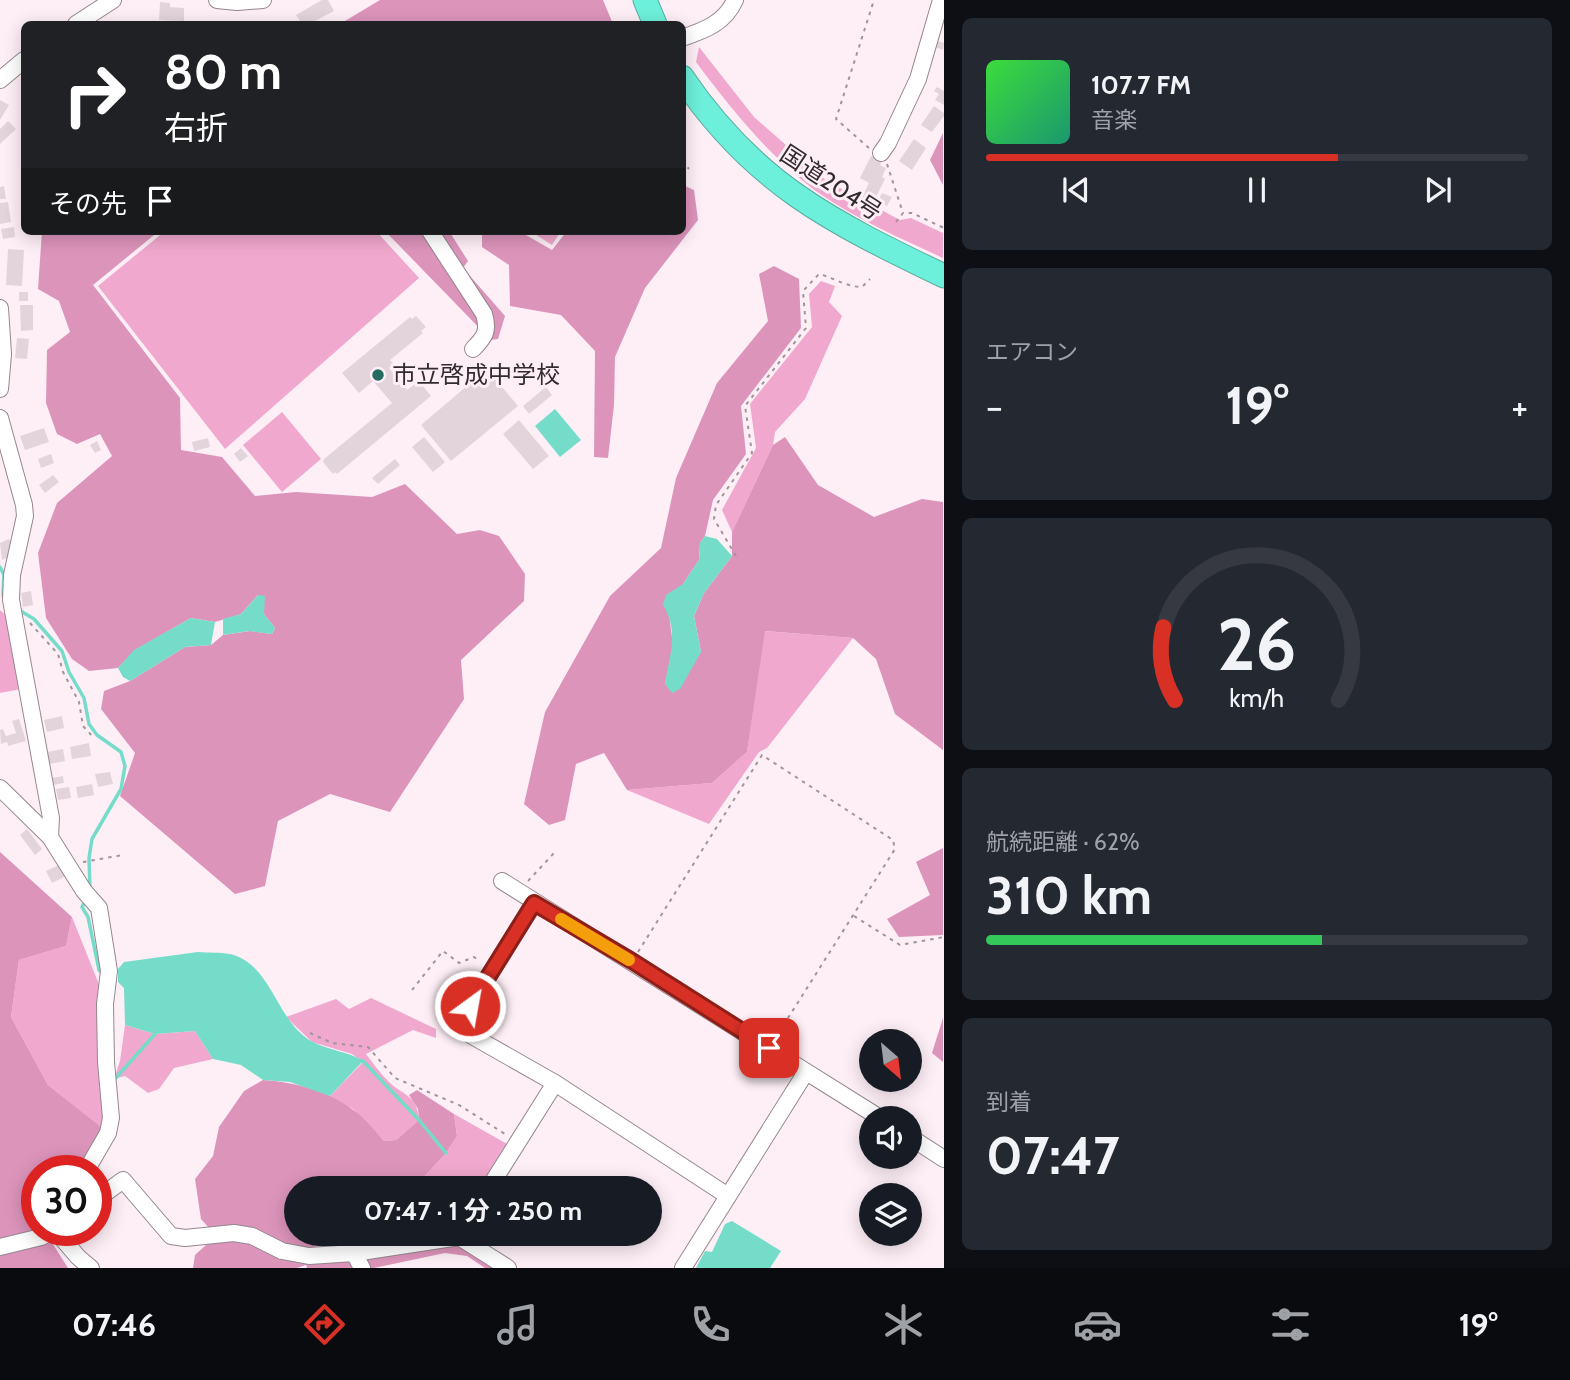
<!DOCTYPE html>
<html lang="ja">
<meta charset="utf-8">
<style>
body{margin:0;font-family:Cabin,"Noto Sans JP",sans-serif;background:#242831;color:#f1f3f6;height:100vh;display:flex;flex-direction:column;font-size:26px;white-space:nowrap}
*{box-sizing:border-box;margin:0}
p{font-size:23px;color:#9ea1a6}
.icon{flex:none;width:38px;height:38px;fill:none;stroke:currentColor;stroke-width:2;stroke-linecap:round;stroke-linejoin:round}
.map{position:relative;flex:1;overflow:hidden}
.panel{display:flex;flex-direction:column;gap:18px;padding:18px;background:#0d0f14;width:626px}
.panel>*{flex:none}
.banner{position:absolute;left:21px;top:21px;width:665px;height:214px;border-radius:10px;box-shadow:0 4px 18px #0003;background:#202124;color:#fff;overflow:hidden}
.needle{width:46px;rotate:152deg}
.fabs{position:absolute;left:859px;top:1029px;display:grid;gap:14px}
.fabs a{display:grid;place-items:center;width:63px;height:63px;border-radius:50%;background:#171b24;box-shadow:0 4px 18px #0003;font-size:35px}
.speed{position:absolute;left:21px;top:1155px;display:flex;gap:14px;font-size:35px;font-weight:700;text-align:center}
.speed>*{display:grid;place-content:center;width:91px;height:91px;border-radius:50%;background:#171b24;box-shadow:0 4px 18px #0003;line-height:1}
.speed .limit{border:10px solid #d22;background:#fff;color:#111}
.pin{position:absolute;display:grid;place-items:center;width:60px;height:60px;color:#fff;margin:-30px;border-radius:14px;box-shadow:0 4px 10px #0006}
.me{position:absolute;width:77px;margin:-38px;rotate:32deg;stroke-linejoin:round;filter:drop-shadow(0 0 5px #0008)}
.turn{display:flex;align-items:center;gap:24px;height:147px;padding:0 28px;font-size:32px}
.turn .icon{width:91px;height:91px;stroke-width:2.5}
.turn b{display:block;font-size:49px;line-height:60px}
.then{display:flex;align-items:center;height:66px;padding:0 28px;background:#0003;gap:14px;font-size:26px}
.big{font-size:52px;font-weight:700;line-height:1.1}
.panel .card{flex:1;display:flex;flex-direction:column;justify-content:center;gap:10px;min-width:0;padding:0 24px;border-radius:10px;background:#242831}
.panel .dial{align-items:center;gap:0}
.dial svg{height:182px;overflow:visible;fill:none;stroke:#363941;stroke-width:7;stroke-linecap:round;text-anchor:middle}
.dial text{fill:#f1f3f6;stroke:none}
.song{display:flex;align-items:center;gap:21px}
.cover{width:84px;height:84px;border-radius:10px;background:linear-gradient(135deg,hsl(120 70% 55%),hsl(160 70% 35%))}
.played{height:7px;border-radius:4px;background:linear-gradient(90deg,#d93025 65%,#363941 65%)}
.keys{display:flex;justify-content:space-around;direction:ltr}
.heat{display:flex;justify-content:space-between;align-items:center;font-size:38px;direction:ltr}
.charge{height:10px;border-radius:5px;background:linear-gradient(90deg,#34c759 62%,#363941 0)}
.trip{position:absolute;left:284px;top:1176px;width:378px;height:70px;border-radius:35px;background:#171b24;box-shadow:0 4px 18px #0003;font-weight:700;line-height:70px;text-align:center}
.tabs{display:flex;height:112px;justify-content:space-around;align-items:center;background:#090b0e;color:#9ea1a6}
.tabs .icon{width:49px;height:49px}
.tabs .selected{color:#d93025}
.tabs b{font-size:32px;color:#f1f3f6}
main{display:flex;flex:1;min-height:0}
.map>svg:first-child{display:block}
</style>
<main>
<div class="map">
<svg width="944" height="1268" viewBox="0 0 944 1268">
<rect width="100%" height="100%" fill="#feeff6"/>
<g fill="#f1a8ce">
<path d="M699,47L754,117L827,181L900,220L911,218L943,233V258C902,239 858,220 820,194C770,158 732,110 696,62Z"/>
<polygon points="165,231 376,231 419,278 225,449 98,286"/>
<polygon points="530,231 561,231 552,245"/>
<polygon points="821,281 835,286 829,302 842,316 805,399 775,432 773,445 732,532 722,510 756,448 750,404 812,327 809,294"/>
<polygon points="282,412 321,459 282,492 243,445"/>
<polygon points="0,610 6,615 21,689 0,693"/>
<polygon points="764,631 853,638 767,748 759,752 709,824 627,790 712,783 747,752"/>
<polygon points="72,917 100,987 104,1129 48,1085 11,1017 19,960 66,946"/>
<path d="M371,998L436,1029V1038L413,1030L366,1054C373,1063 380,1073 388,1081C403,1096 417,1094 419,1120L396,1140L384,1141L353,1109L330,1096L363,1062L352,1054L312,1042L286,1017L336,999L349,1009Z"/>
<polygon points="125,1025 155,1034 195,1031 213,1059 174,1068 159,1089 148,1093 125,1076 114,1079 120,1061"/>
<polygon points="454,1114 509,1145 483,1188 423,1188 420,1185 421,1180 446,1153 457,1136"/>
<polygon points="360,1234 445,1234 396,1240 355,1237"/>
</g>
<g fill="#dd94bb">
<polygon points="380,0 603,0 613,24 340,24"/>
<polygon points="943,133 943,185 930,160"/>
<polygon points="683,185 694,190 698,220 645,288 615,357 614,405 608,458 594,457 595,351 561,315 510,306 509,265 482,247 482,231 519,231 552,250 567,231 682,231"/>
<polygon points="42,231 159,231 93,285 180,398 181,450 222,457 255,496 296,492 372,497 405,484 457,534 480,530 499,536 525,574 524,601 461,660 464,699 390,812 330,794 278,821 265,886 235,894 120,796 135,753 101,709 104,691 130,681 185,647 211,645 223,635 250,631 272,634 275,628 264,614 258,595 241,614 215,622 191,618 135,650 118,668 89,671 72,659 46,618 38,553 57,503 112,456 100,434 77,444 57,434 46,403 47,350 70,332 59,301 38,289"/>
<polygon points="385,231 449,231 468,261 463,268 505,316 498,339 491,340"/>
<polygon points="774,266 799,279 801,328 741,406 746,454 713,500 705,536 700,543 699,560 683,584 669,614 673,645 665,684 701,652 694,616 704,593 732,556 732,532 773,445 785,437 818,485 874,517 922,499 943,502 943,750 895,714 876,659 853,638 765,631 747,752 712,783 627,790 604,753 576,764 565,820 549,825 524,804 545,712 610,596 661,548 676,478 717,383 768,321 759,274"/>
<polygon points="943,848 943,935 899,937 887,919 930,895 916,862"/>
<polygon points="0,852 72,917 66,946 19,960 11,1017 48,1085 104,1129 76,1171 37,1171 37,1230 44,1230 68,1268 0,1268"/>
<polygon points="943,1018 943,1062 932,1053"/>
<path d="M263,1080C293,1082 327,1090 352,1109C364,1117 374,1130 384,1141L396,1140L419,1120L418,1109L409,1095L417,1090L454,1114L457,1136L446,1153L421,1180L420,1185L423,1188H296V1234H360L310,1248L306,1264L348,1261L437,1243L463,1245L499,1268H485L467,1256L445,1253L374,1268H307L306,1265L297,1268H193L195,1255L216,1236L201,1219L195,1179L213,1156L219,1127L244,1091Z"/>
</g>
<g fill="#75dcca">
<polygon points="555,409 581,440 560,457 535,426"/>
<path d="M705,536L717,539L732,556L704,593L694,616L701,652L680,689L672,693L665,684C670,657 679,629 663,605L666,595L683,584L699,560L700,543Z"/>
<polygon points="258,595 265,596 264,614 275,628 272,634 249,631 223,635 223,619 241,614"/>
<polygon points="191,618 215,622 211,645 185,647 130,681 123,677 118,668 134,650"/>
<path d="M198,952C208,953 220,952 230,954C273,964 276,1023 313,1042C330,1051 348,1051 363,1061L330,1096L290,1082L263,1080L241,1065L213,1059L195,1031L155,1034L125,1025L124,988L118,982V969L124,962Z"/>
<polygon points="732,1221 781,1251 770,1268 696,1268 705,1251 712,1252 725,1224"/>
</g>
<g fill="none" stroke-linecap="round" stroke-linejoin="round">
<g stroke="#75dcca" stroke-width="3.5">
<polyline points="0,567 4,575 3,596"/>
<polyline points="19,610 34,619 62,651 69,672 84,698 89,724 97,735 121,752 125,766 121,789 92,839 89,858 90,889"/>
<polyline points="86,899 82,907 88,917 99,970 103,974"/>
<polyline points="360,1061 363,1061 419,1120 446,1153"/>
<polyline points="114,1080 155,1034 154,1031"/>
</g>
</g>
<g fill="#e3d4db">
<polygon points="322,0 328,0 334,11 309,24 302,24 296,15"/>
<polygon points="160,2 170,3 170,7 184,8 184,21 159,20"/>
<polygon points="938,41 944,43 943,50 935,47"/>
<polygon points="937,87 944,91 944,105 935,100 939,94 934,91"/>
<polygon points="0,100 9,105 0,120"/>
<polygon points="934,106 944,113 944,116 932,132 921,125"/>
<polygon points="8,121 16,129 0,144 0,129"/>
<polygon points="914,139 926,148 912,170 899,161"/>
<polygon points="871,156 882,161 880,165 886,168 882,177 885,179 873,203 862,197 869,183 860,178"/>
<polygon points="4,186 6,199 0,199 0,187"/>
<polygon points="882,193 892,197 887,206 878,201"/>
<polygon points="8,202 11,222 0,224 0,203"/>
<polygon points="14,227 15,237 3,239 1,229"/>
<polygon points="8,249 24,250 22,286 6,285"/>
<rect x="19" y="292" width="9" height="9"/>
<polygon points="20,305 33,305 33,330 21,331"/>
<polygon points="416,316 426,327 421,331 423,333 390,360 394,364 389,368 407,390 419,381 431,396 337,474 335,472 333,474 323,462 324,459 392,403 373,381 359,393 342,373 410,317 412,319"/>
<polygon points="17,338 29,339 27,359 15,358"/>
<polygon points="487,369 518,406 451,461 421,425"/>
<polygon points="546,387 552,395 529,414 523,406"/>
<polygon points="519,420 549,456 533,469 503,434"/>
<polygon points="44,428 49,442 25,450 20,436"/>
<polygon points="424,437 445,462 433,472 412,447"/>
<polygon points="208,438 210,447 194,451 192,442"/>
<polygon points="97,441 101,450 95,453 90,445"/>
<polygon points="241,448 248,456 240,462 234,454"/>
<polygon points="51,454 54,463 41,468 38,459"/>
<polygon points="395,459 400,465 378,484 372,478"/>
<polygon points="53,475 59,482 45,493 39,485"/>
<polygon points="9,539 13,547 9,548 12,556 2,560 0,543"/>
<polygon points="31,591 33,605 23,607 21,593"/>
<polygon points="62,716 64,728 47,732 44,720"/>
<polygon points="19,719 26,741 8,746 7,742 1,744 0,730 3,729 6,736 16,733 12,721"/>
<polygon points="89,743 91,756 72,759 70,747"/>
<polygon points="63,749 65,761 49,764 47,752"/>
<polygon points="110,772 113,784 98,787 95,774"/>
<polygon points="63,776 64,783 53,785 52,778"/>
<polygon points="92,784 94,795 78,798 76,787"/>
<polygon points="69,787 71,798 58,800 56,789"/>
<polygon points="27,829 42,849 35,855 20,835"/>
<polygon points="61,864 66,876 52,883 46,871"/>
</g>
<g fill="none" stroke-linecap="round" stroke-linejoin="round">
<defs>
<g id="minor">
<polyline points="217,0 237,2 263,0"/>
<polyline points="76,24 113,0"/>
<path d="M682,38C705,30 725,23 735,0"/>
<polyline points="0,80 24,60"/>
<polyline points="881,153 888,143 918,79 941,0"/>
<path d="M430,231L484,314C489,331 485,337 473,349"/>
<polyline points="0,308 3,354 0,389"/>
<polyline points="0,418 24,505 25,516 12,575 11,600 51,818 50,837"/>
<polyline points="0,788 50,837 84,891 99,908 109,971 105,1004 106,1062 111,1118 108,1133 86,1171"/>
<polyline points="502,881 880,1118"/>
<polyline points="534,903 459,1024 467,1033 555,1083 728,1196"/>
<polyline points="910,1137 944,1159"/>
<polyline points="489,1188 555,1083"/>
<polyline points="96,1200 123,1180 171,1236 185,1238 234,1233 252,1236 282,1251 309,1256 354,1253 459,1237 508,1268"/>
<polyline points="55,1230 78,1257 91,1268"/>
<polyline points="0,1247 41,1237 55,1230"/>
<polyline points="354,1253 362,1268"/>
<polyline points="683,1268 806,1072"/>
</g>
<g id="highway">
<polyline points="645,0 655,24"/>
<path d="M682,77C754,184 832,222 944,276"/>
</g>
</defs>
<use href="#minor" stroke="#94878d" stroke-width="18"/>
<use href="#highway" stroke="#58ab9f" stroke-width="25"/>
<g stroke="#a0959a" stroke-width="2" stroke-dasharray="3.5 5" stroke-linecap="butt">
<polyline points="869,148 836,119 874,0"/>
<polyline points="682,161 689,169"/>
<polyline points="887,164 903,213"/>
<polyline points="896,222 903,213 912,213 944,228"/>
<path d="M736,556L714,519L716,505L752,453L745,406L806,328L803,291L819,274C834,278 847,287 862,287L870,279"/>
<polyline points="30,623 58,654 63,672 79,702 83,726 94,738"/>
<polyline points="83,862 123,855"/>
<polyline points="528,881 555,852"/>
<polyline points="854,916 900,945 944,937"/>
<polyline points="638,952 762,755 893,840 895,849 776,1037"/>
<polyline points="412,990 443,951 459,963 474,957 480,961"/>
<polyline points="310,1033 332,1043 368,1047 395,1078 459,1105 505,1134"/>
</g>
<use href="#minor" stroke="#fff" stroke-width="16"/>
<use href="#highway" stroke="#6df0db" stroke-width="23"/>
</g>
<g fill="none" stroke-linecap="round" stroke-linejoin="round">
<defs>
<polyline id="route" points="470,1006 534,903 632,961 769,1048"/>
</defs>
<use href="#route" stroke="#8d1f18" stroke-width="18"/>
<use href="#route" stroke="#d93025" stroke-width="12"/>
<polyline stroke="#f59e0b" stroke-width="12" points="561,919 629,960"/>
</g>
<circle fill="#256b61" stroke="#feeff6" stroke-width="2.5" cx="378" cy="375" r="7"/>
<g text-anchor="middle" stroke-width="6" stroke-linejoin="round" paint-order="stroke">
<g font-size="24" fill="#322c2f" stroke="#feeff6">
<text transform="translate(831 183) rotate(33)" y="8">国道204号</text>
</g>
<g font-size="24" fill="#322c2f" stroke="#feeff6" text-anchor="start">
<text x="392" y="383">市立啓成中学校</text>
</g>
</g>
</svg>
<div class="fabs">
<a><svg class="needle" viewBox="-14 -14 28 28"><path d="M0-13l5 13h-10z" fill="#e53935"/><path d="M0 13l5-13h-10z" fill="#9ea1a6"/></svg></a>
<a><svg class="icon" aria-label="sound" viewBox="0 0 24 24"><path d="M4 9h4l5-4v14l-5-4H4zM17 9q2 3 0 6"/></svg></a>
<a><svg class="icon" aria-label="layers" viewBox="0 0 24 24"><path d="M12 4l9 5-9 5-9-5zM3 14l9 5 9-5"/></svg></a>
</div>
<div class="speed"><div class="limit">30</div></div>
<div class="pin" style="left:769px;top:1048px;background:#d93025"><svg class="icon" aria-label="arrive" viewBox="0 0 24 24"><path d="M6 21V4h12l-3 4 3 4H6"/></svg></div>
<svg class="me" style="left:470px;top:1006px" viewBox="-20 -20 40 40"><circle r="17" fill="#d93025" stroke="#fff" stroke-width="3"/><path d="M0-11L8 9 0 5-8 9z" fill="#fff"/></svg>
<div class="trip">07:47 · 1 分 · 250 m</div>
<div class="banner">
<div class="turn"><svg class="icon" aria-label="right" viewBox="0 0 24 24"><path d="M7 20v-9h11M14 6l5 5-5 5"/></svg><div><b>80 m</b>右折</div></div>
<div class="then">その先<svg class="icon" aria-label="arrive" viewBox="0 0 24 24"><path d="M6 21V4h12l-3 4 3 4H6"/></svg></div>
</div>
</div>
<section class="panel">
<div class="card">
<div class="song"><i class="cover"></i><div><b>107.7 FM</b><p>音楽</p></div></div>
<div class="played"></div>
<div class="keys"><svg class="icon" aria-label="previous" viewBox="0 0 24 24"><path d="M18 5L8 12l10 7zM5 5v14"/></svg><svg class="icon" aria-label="pause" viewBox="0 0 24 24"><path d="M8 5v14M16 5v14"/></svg><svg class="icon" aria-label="next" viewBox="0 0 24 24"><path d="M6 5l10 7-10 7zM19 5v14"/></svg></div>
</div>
<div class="card"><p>エアコン</p>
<div class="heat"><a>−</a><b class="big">19°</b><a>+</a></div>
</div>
<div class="card dial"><svg viewBox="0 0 100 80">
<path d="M14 69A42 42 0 1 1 86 69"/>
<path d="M14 69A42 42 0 0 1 9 37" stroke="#d93025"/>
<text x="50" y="56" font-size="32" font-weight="700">26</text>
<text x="50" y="72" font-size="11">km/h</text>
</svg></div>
<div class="card"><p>航続距離 · 62%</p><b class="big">310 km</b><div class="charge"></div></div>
<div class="card"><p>到着</p><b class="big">07:47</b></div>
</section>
</main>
<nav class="tabs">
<b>07:46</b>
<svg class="icon selected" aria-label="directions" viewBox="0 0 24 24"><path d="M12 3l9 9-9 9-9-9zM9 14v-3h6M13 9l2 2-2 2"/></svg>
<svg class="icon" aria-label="music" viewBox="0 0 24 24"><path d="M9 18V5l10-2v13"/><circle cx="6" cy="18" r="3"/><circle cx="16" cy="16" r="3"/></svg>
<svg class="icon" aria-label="phone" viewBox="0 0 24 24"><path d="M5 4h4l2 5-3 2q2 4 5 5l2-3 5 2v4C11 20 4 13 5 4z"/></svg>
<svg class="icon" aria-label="climate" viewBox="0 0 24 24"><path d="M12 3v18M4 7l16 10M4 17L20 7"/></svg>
<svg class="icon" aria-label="car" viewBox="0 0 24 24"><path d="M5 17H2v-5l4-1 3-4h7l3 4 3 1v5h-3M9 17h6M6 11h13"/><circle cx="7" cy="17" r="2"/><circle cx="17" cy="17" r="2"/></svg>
<svg class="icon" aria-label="filters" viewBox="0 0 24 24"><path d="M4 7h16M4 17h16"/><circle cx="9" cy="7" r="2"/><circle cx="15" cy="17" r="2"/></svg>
<b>19°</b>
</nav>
